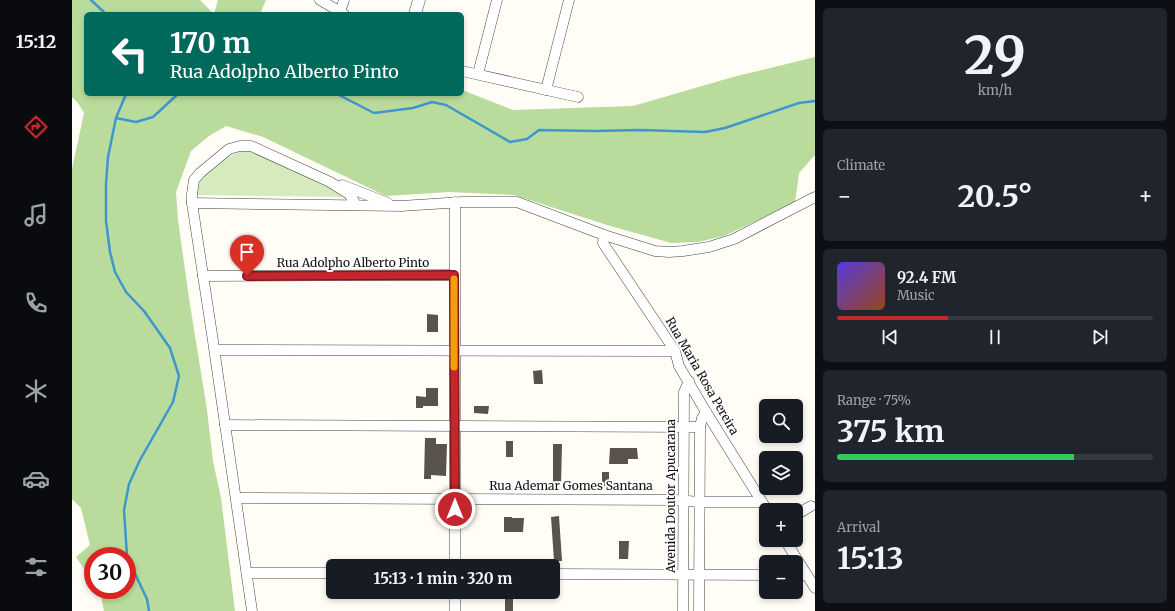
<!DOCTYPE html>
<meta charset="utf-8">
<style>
body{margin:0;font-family:Merriweather,serif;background:#20242c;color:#f1f3f6;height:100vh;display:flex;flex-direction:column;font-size:15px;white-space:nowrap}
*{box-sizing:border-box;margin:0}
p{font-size:13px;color:#9ea1a6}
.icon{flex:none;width:22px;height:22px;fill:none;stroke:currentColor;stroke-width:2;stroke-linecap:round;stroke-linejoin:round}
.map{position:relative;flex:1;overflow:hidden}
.details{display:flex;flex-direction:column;gap:8px;padding:8px;background:#0d0f14;width:360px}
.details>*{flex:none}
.banner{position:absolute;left:12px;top:12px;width:380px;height:84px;border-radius:6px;box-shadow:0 2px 6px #0003;background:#00695c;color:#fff;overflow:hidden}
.tools{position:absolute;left:687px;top:399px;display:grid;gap:8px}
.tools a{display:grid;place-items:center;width:44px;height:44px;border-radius:6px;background:#171b24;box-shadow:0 2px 6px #0003;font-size:20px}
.speed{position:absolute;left:12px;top:547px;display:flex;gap:8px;font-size:20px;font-weight:700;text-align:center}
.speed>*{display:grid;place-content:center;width:52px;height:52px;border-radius:50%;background:#171b24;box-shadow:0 2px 6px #0003;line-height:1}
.speed .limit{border:6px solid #d22;background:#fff;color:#111}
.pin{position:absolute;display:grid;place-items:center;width:34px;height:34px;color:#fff;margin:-41px -17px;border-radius:50% 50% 50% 0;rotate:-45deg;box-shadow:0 0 4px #0007}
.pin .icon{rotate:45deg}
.me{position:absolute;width:44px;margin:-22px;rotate:0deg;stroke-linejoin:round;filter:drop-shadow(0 0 3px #0008)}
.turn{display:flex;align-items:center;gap:14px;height:84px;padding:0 20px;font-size:18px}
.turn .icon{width:52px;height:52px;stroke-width:2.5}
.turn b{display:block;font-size:28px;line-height:34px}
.big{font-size:30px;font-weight:700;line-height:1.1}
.details .card{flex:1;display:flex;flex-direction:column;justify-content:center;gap:6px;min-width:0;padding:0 14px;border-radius:6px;background:#20242c}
.details .dial{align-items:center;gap:0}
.dial b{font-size:52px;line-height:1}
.song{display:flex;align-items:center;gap:12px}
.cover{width:48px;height:48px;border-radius:6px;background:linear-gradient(135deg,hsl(250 70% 55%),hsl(20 70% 35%))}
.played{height:4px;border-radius:2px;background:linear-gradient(90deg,#c4262e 35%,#363941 35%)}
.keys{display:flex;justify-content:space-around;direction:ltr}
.heat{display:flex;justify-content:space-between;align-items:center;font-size:22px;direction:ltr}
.charge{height:6px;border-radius:3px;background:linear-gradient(90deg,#34c759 75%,#363941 0)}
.trip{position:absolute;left:254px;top:559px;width:234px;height:40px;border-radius:6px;background:#171b24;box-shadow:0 2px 6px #0003;font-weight:700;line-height:40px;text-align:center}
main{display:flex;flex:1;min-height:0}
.dock{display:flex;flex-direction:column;width:72px;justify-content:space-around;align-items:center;background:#090b0e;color:#9ea1a6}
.dock .icon{width:28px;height:28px}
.dock .selected{color:#c4262e}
.dock b{font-size:18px;color:#f1f3f6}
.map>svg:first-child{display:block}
</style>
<main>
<nav class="dock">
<b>15:12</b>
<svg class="icon selected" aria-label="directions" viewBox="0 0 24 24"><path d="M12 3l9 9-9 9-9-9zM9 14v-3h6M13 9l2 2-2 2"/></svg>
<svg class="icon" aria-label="music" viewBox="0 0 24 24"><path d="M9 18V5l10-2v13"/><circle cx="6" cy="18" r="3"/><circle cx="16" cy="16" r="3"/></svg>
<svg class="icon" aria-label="phone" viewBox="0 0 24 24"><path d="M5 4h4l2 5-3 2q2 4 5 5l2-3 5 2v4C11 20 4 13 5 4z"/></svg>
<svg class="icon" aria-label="climate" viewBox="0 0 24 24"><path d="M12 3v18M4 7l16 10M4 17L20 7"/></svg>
<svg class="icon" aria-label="car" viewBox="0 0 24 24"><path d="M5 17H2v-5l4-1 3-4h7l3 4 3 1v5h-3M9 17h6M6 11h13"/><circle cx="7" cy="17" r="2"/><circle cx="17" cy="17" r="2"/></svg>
<svg class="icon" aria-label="filters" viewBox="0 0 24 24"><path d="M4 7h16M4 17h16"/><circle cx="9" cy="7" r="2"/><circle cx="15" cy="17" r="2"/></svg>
</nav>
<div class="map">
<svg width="743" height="611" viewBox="0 0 743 611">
<rect width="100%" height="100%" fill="#fffdf5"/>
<path fill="#d5ebbd" d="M170,151H177L271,190L273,196L270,197L124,195C125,191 125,186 126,182C130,172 160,153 170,151Z"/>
<g fill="#b9dc9c">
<polygon points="0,0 128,0 142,14 14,14 14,94 390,94 390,90 441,110 561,106 661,77 743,57 743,155 727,173 723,203 652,236 626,242 599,243 535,225 442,195 377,192 314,196 191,137 154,126 137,136 119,151 104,192 106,220 117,298 135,410 141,461 149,498 163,611 32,611 28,592 26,590 55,590 55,556 21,556 21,582 4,557 18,545 9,508 0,499 0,169 12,113 6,103 0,97"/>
<polygon points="146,0 194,0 188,14 142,14"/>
</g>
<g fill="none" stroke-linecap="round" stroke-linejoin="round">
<g stroke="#3f96cf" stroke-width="2.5">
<polyline points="19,0 34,14"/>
<polyline points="54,94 44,118 36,157 34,184 34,221 38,252 43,272 54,292 72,311 98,348 107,376 101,402 68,460 57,484 52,510 55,556"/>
<polyline points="265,94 302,113 341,108 360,102 374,105 438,142 455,139 467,130 523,131 568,130 633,132 653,128 727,103 743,101"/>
<polyline points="44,118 64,122 81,117 106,94"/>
<polyline points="55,557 75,599 77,611"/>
</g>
</g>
<g fill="#5a524d">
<polygon points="355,314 366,315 366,332 355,332"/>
<polygon points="470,370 471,384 462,384 461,371"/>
<polygon points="354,388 366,388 366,406 351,406 351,408 344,408 344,396 354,397"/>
<polygon points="402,406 417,406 416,414 402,413"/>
<polygon points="353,438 364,438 364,444 375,444 374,476 359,475 359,479 352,479"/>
<rect x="434" y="441" width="7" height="16"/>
<polygon points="481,444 490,444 489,485 481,484"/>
<polygon points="538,448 565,448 566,459 556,459 556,464 537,464"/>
<rect x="530" y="472" width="7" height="14"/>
<polygon points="487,516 490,561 482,561 479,517"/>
<polygon points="432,517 440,517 440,518 452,518 451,532 432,532"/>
<polygon points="547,541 557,541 556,559 547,559"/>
<rect x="433" y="592" width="8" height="19"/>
</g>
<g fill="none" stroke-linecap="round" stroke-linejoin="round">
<defs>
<g id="minor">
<polyline points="248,0 272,14"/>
<polyline points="268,12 272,0"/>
<polyline points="390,71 506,97"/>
<polyline points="406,74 425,0"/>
<polyline points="474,90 497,0"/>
<polyline points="270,185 316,203"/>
<polyline points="383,202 383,566"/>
<polyline points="120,203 329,206 391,202 445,202 532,235 583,251 597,252 611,251 637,247 662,239 743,197"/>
<polyline points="532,235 531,243 603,351 607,366 634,412 695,510"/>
<polyline points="131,276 382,275"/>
<polyline points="143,350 603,351"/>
<polyline points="153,425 628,427"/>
<polyline points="164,498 603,500 628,502 690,502"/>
<polyline points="724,515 739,506"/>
<polyline points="713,540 743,588"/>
<polyline points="175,573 261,573"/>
<polyline points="481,574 694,575"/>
<polyline points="724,575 735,575"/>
<polyline points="180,611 141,341 120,203 120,194 122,180 128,173 157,149 168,146 179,146 258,182 277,194 282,201 281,203 277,205"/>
<polyline points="383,611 383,592"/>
<polyline points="611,611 612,392 617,381"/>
<polyline points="627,611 628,427 630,418 634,412"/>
</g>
<polyline id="tertiary" points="343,14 347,0"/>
</defs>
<use href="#minor" stroke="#444" stroke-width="11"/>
<use href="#tertiary" stroke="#444" stroke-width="13"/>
<use href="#minor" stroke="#fff" stroke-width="10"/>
<use href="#tertiary" stroke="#fff" stroke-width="12"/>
</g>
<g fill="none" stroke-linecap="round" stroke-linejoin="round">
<defs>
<polyline id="route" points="175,276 382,275 383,509"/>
</defs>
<use href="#route" stroke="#7f191e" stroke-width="10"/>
<use href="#route" stroke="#c4262e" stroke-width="7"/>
<polyline stroke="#f59e0b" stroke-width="7" points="382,367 382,279"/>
</g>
<g text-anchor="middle" stroke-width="4" stroke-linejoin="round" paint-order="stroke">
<g font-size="12" fill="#111" stroke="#fff">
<text x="281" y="267">Rua Adolpho Alberto Pinto</text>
<text transform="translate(630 376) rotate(60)" y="4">Rua Maria Rosa Pereira</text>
<text x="499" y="490">Rua Ademar Gomes Santana</text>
<text transform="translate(599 496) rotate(-90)" y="4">Avenida Doutor Apucarana</text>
</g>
</g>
</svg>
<div class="tools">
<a><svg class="icon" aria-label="search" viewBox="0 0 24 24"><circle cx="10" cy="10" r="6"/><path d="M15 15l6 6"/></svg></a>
<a><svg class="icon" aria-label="layers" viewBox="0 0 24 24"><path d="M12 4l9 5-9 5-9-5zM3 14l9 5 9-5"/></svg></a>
<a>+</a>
<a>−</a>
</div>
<div class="speed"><div class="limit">30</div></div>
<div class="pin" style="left:175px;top:276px;background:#d93025"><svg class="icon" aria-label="arrive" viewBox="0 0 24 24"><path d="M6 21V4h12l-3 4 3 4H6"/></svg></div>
<svg class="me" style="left:383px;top:509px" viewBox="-20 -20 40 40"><circle r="17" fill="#c4262e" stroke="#fff" stroke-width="3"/><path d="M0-11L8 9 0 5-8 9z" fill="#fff"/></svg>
<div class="trip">15:13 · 1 min · 320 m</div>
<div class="banner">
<div class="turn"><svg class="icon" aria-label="left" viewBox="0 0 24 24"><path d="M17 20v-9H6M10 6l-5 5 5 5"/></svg><div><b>170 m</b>Rua Adolpho Alberto Pinto</div></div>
</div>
</div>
<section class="details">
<div class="card dial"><b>29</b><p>km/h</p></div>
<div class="card"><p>Climate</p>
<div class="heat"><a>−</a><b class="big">20.5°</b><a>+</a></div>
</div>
<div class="card">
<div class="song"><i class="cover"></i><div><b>92.4 FM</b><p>Music</p></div></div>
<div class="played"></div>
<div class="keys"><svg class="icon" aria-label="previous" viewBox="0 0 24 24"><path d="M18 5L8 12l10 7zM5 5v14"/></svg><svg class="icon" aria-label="pause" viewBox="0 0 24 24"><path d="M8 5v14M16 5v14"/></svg><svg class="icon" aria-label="next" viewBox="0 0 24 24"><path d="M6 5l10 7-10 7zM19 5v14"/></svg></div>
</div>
<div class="card"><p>Range · 75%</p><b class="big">375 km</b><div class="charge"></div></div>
<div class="card"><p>Arrival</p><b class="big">15:13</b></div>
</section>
</main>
